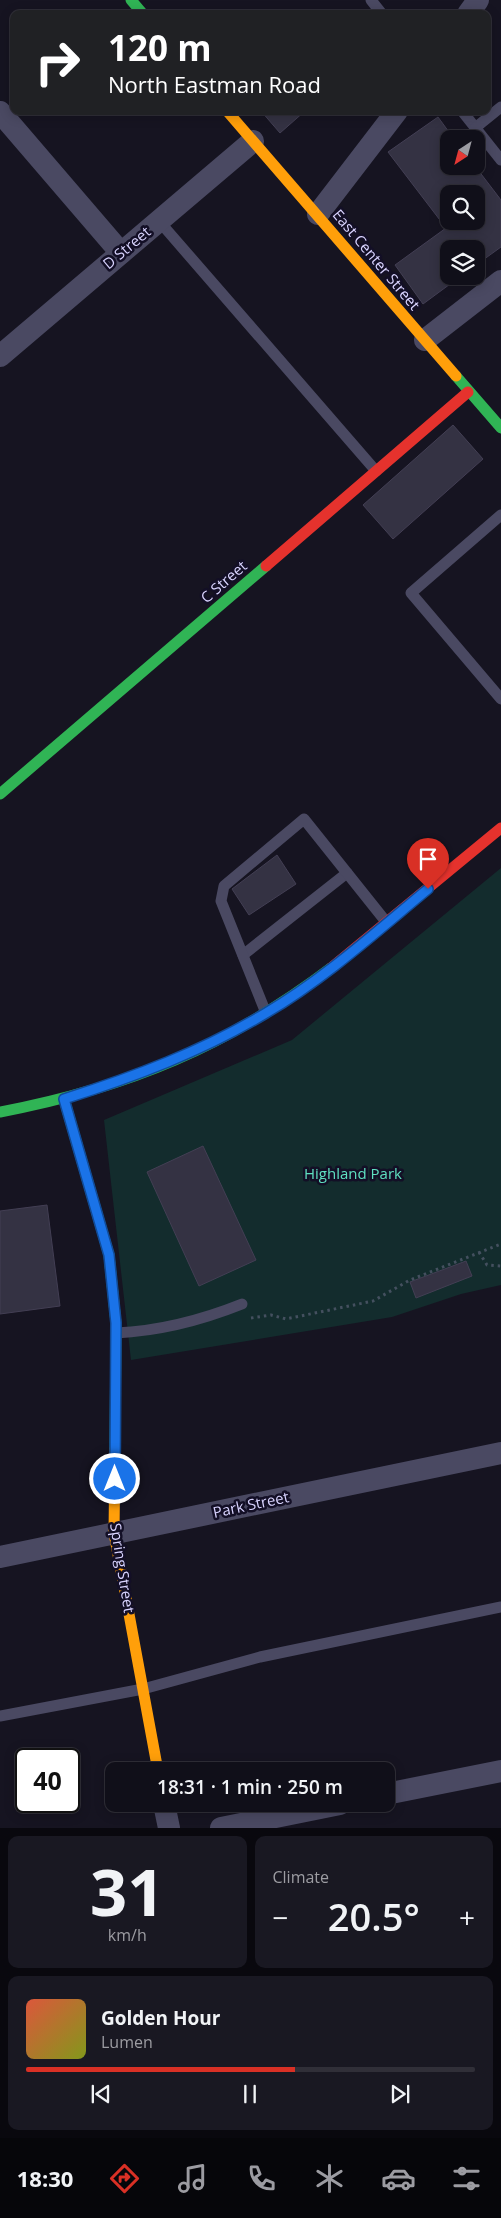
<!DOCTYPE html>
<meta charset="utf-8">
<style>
body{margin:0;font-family:"Open Sans",sans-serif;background:#191822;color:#f1f3f6;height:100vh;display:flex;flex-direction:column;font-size:19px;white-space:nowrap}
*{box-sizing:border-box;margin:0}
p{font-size:16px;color:#9c9ca2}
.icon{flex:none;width:28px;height:28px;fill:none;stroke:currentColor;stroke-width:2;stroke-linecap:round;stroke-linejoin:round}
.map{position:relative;height:1828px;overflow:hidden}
.drawer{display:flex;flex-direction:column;gap:8px;padding:8px;background:#09080e;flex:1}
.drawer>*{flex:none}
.guide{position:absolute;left:10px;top:10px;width:481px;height:105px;border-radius:10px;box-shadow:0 2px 12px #0003,0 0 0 1px #302f38;background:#202124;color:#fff;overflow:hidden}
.needle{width:32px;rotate:216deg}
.fabs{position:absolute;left:440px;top:130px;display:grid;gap:10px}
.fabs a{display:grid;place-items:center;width:45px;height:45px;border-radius:10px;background:#100f19;box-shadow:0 2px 12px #0003,0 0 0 1px #302f38;font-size:25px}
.speed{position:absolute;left:15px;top:1748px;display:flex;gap:10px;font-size:25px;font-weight:700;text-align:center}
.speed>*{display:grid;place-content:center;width:65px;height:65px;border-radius:50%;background:#100f19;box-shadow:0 2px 12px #0003,0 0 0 1px #302f38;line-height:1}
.speed .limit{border:2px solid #111;border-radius:8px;background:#fff;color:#111}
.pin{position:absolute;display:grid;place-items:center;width:42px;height:42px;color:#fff;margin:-51px -21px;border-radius:50% 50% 50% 0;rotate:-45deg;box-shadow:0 0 5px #0007}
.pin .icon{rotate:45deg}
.me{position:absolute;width:55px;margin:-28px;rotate:0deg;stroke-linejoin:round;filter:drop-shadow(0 0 4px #0008)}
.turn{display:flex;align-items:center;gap:18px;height:105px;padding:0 15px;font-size:22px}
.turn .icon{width:65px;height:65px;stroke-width:2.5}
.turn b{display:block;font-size:35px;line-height:42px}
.big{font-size:38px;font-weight:600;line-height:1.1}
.drawer .card{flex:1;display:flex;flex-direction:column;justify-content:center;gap:8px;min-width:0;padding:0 18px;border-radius:10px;background:#191822}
.drawer .dial{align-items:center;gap:0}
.dial b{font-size:65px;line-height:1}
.song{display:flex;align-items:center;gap:15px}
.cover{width:60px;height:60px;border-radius:8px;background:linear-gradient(135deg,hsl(10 70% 55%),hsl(70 70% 35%))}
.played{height:5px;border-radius:2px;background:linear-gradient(90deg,#d93025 60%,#302f38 60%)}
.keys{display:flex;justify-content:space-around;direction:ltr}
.heat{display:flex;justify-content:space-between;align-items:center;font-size:28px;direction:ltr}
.drawer .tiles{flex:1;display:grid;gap:8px;grid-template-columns:1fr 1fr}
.card:last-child{grid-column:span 2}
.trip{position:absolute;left:105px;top:1762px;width:290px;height:50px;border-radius:10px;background:#100f19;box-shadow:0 2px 12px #0003,0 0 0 1px #302f38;font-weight:600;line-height:50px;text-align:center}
.menu{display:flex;height:80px;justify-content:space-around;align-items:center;background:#06060a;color:#9c9ca2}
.menu .icon{width:35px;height:35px}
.menu .current{color:#d93025}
.menu b{font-size:22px;color:#f1f3f6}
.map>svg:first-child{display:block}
</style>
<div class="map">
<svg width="501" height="1828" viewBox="0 0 501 1828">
<rect width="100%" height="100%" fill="#161421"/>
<polygon fill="#132c2d" points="501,868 501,1285 461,1294 392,1317 131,1360 104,1120 292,1040"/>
<g fill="#343243" stroke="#433f54" fill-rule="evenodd">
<polygon points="261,111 305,111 280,133"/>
<path d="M438,117L454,139H449V166H475L501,200V247L476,265V249H449V276H461L423,304L395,265L446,228L388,152ZM449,194H476V221H449Z"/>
<polygon points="453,425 483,459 393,539 363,505"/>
<polygon points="277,855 296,884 249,915 232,889"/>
<polygon points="203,1146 256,1260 199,1286 147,1172"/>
<polygon points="47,1205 60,1306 0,1314 0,1211"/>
<polygon points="466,1261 472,1276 416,1298 410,1282"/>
</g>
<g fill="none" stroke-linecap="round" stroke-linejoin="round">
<g stroke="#44505f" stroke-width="3" stroke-dasharray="2.5 4" stroke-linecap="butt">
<polyline points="479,1252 487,1265 501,1266"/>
<polyline points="251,1318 271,1315 286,1319 373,1301 410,1280 501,1244"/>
</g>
<g stroke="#4a4962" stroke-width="11">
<polyline points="371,0 382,14"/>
<polyline points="462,111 501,160"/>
<polyline points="475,128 501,107"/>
<polyline points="159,221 376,471"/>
<polyline points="501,515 411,593 501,699"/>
<polyline points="243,955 347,873"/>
<polyline points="266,1013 221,901 224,886 304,819 387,923"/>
<path d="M116,1333C159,1331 202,1320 242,1304"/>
<polyline points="0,1716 143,1689 260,1657 501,1607"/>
</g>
<g stroke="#4a4962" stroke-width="22">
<polyline points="468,14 478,0"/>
<polyline points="0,112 121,253"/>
<polyline points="318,214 397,111"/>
<polyline points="425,340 501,281"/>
<polyline points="0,356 253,141"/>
<polyline points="0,1557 501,1453"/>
<polyline points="386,1794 501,1771"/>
<polyline points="164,1804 169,1828"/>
<polyline points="221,1828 340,1804"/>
</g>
<g stroke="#30b455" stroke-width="11">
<polyline points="131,0 143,14"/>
<polyline points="456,376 501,428"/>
<polyline points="0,794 266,566"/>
<polyline points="64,1099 109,1255 116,1323 115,1449"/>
<path d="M0,1112C127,1088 228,1046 331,968"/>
</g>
<g stroke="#ff9f0a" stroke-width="11">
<polyline points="227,111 456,376"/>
<polyline points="115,1449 114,1533 158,1771"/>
</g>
<g stroke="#e5322d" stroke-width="11">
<polyline points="266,566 468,392"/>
<polyline points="331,968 501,828"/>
</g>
</g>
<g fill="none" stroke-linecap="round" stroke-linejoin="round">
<defs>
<path id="route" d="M115,1479L116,1323L109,1255L64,1099C134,1077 203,1051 266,1013C324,979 376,932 428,889"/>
</defs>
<use href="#route" stroke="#114b97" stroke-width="12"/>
<use href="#route" stroke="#1a73e8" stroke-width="9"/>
</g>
<g text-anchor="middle" stroke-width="5" stroke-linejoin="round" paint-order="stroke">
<g font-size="15" fill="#d9d4ff" stroke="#130f26">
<text transform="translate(127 248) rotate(-40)" y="5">D Street</text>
<text transform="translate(376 260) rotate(50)" y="5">East Center Street</text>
<text transform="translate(224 582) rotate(-41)" y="5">C Street</text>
<text transform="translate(251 1505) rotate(-12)" y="5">Park Street</text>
<text transform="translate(122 1568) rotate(81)" y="5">Spring Street</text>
</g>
<g font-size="15" fill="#5fe0c0" stroke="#130f26">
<text x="353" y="1179">Highland Park</text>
</g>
</g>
</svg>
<div class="fabs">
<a><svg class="needle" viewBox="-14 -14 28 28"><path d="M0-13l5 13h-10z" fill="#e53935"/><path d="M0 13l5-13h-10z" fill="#9c9ca2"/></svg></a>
<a><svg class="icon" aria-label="search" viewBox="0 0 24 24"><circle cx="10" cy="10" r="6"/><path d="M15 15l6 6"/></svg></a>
<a><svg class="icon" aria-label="layers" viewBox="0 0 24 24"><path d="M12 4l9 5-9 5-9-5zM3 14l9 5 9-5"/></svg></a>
</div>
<div class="speed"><div class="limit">40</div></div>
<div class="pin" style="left:428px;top:889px;background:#d93025"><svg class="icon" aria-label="arrive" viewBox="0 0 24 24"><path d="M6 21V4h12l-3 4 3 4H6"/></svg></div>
<svg class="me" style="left:115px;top:1479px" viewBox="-20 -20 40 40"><circle r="17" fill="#1a73e8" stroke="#fff" stroke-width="3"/><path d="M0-11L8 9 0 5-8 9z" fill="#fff"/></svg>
<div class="trip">18:31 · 1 min · 250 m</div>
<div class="guide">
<div class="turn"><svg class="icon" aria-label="right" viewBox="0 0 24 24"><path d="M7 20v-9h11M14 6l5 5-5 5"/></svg><div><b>120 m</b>North Eastman Road</div></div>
</div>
</div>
<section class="drawer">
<div class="tiles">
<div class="card dial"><b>31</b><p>km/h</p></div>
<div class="card"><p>Climate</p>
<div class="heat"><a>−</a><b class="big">20.5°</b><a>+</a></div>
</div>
<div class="card">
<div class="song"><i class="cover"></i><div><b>Golden Hour</b><p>Lumen</p></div></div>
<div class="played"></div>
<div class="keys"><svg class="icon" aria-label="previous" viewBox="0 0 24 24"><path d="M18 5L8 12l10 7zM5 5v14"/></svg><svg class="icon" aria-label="pause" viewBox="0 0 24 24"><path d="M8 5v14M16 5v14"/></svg><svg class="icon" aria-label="next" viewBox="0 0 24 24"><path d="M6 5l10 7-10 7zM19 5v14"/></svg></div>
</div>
</div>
</section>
<nav class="menu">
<b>18:30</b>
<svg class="icon current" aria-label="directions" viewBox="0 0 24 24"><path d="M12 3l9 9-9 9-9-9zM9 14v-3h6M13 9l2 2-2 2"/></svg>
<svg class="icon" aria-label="music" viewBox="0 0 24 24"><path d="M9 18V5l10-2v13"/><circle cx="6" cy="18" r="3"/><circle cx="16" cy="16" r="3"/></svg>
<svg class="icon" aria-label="phone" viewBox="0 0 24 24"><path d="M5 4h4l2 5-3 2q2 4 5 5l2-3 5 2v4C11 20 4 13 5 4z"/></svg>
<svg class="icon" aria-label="climate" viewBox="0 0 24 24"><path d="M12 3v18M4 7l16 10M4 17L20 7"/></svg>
<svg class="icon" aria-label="car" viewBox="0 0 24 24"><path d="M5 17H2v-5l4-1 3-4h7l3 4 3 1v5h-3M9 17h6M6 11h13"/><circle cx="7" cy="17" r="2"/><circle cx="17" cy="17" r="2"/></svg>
<svg class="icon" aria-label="filters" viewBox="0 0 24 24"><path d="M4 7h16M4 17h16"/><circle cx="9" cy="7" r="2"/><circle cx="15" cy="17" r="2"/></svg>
</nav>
